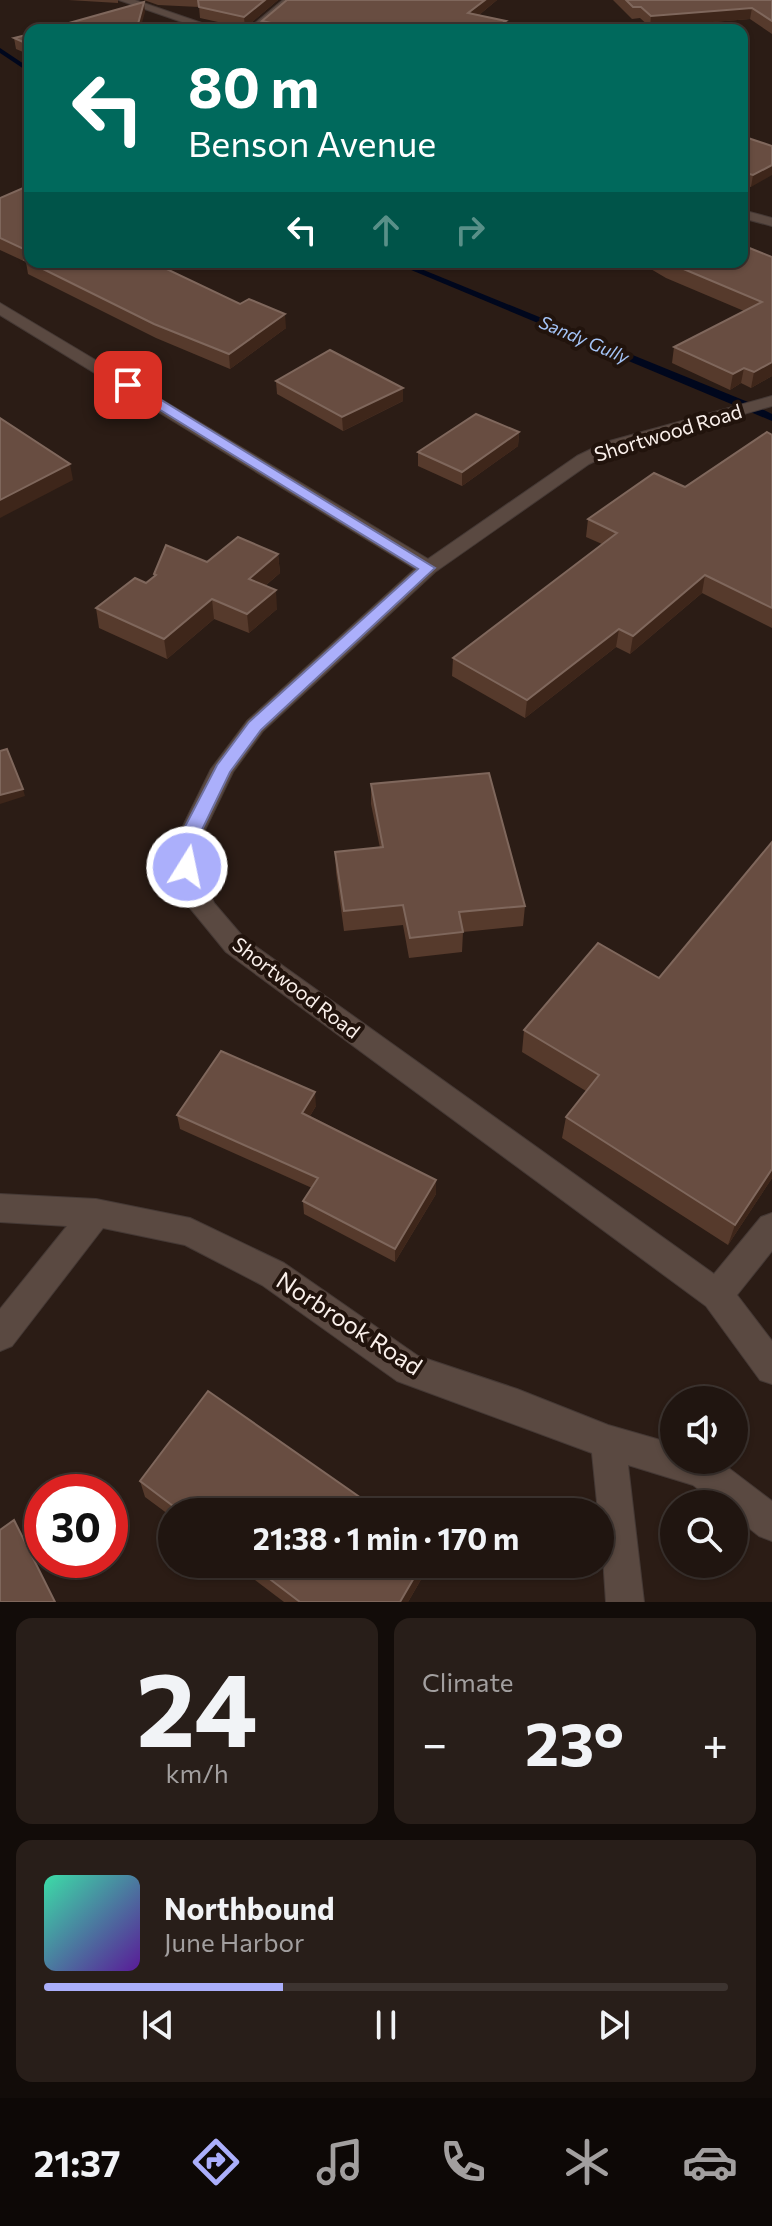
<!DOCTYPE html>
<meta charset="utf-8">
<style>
body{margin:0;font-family:Commissioner,sans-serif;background:#281e19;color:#f1f3f6;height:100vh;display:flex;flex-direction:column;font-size:30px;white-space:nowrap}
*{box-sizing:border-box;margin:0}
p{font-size:26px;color:#a29f9f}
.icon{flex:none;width:44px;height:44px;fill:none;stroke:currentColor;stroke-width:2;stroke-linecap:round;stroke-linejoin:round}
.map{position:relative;height:1602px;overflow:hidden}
.panel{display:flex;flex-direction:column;gap:16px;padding:16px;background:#120c09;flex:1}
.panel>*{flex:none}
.hud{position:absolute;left:24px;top:24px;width:724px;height:244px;border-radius:16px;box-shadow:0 2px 6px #0004,0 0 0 2px #3d3430;background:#00695c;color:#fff;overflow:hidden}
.buttons{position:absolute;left:660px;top:1386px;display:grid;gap:16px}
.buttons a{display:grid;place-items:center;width:88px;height:88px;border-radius:50%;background:#201510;box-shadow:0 2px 6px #0004,0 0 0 2px #3d3430;font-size:40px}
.speed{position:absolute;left:24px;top:1474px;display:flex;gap:16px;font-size:40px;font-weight:700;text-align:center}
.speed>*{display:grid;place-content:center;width:104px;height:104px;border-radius:50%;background:#201510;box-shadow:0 2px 6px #0004,0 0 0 2px #3d3430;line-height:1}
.speed .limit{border:12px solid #d22;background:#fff;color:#111}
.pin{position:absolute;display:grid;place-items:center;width:68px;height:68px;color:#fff;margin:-34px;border-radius:16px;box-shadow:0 4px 12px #0006}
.me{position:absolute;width:88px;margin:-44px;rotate:10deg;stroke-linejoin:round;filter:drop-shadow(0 0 6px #0008)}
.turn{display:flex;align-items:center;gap:28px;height:168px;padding:0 32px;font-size:36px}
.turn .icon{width:104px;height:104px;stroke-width:2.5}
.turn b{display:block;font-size:56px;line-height:68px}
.lanes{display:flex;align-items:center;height:76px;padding:0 32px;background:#0003;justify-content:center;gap:40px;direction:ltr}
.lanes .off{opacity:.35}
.big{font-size:60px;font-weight:700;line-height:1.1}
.panel .widget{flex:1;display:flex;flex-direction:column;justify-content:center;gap:12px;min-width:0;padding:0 28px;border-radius:16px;background:#281e19}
.panel .dial{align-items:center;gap:0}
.dial b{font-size:104px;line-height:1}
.song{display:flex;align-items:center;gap:24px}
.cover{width:96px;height:96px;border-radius:12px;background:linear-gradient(135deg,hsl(160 70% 55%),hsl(270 70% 35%))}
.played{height:8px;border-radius:4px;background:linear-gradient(90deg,#abaffb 35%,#3d3430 35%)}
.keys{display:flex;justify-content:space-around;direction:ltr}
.heat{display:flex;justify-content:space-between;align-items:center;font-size:44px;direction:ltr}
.panel .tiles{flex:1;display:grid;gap:16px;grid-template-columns:1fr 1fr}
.widget:last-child{grid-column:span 2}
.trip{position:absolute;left:158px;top:1498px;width:456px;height:80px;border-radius:40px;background:#201510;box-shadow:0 2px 6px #0004,0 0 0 2px #3d3430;font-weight:700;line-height:80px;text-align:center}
.menu{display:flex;height:128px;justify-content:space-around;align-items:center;background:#0d0806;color:#a29f9f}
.menu .icon{width:56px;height:56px}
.menu .selected{color:#abaffb}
.menu b{font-size:36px;color:#f1f3f6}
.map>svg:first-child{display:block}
</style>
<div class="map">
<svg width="772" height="1602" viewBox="0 0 772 1602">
<rect width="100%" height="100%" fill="#2b1c15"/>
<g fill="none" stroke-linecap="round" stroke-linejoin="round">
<g fill="#00071d" fill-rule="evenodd">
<polygon points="0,48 30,68 30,73 0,53"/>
<polygon points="392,262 404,262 748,402 772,414 772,421"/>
</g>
<defs>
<g id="street">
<polygon points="119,0 135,0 222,30 205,30"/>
<polygon points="283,0 295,0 260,30 247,30"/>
<polygon points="588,23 631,30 548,30"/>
<polygon points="742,210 772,218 772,226 742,218"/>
<polygon points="0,303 428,559 577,456 606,442 772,396 772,406 618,450 589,464 435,572 263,731 233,772 201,838 200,867 214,903 244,938 714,1274 761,1217 772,1213 772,1251 737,1295 772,1341 772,1384 760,1380 706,1306 226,952 190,908 174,867 177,838 211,769 247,721 415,569 0,315"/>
<polygon points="0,1194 96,1199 190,1218 284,1263 418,1356 517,1389 608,1425 674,1444 674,1460 718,1460 772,1501 772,1541 759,1536 734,1516 734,1504 718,1504 693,1485 628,1465 644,1602 606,1602 600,1512 598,1512 592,1453 397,1381 262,1285 185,1245 103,1228 12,1346 0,1351 0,1309 67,1226 0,1222"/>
</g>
</defs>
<use href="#street" stroke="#453935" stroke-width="2"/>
<use href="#street" fill="#5a4941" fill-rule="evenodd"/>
</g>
<g fill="#563a2c">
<polygon points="68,0 118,0 118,3"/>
<polygon points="144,0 278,0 245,28 200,18 199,7 158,5"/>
<polygon points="287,0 497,0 479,15 505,30 262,30 262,21"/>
<polygon points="613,0 772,0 772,34 750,19 650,27 640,18 632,19"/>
<polygon points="30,34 30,55 16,49 14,38"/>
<polygon points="742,136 772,146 751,187 742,185"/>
<polygon points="30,185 30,262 155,263 286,328 230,369 156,338 28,274 26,262 0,250 0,198"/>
<polygon points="772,257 772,376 751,388 741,383 730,390 672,363 674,347 744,311 666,278 639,262 742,262"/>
<polygon points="276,381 403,388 403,401 343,431 277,394"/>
<polygon points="519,432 518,446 462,486 418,466 418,452"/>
<polygon points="772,435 772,628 702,593 630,654 616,647 525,718 452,676 453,658 602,544 586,537 588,519 685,487"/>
<polygon points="278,554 280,573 265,586 277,609 249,633 214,619 167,659 99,628 96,608 146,583 154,577 154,574 207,562"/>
<polygon points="371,784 525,906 523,926 463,932 462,952 409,958 403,925 344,931 336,872 335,852 380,848 371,804"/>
<polygon points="659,978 772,1178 728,1245 562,1138 566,1117 586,1091 522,1052 524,1030"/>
<polygon points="316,1106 310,1116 436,1180 436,1194 395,1262 304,1214 303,1201 312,1188 180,1129 177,1115"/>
<polygon points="140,1481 381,1512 172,1512 172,1517 145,1497"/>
<polygon points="234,1564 430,1564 408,1602 284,1602"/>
</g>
<g fill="#3e261a">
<polygon points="265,0 278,0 245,28 244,17"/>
<polygon points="485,0 497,0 468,24 468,13"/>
<polygon points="144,2 145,12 140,30 138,24"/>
<polygon points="752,8 750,19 650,27 651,16"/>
<polygon points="506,21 505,30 490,30"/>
<polygon points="772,165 772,175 751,187 753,175"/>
<polygon points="285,314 286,328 230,369 229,354"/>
<polygon points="772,362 772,376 751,388 754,372"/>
<polygon points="744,368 741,383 730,390 733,374"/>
<polygon points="403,388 403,401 343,431 342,417"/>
<polygon points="519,432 518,446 462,486 462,472"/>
<polygon points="70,464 73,480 0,518 0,500"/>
<polygon points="278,554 280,573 250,598 249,579"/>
<polygon points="705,575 702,593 630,654 633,636"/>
<polygon points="276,590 277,609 249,633 247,614"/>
<polygon points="212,599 214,619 167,659 164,639"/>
<polygon points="619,629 616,647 525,718 527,700"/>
<polygon points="23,789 25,796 0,804 0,795"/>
<polygon points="315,1092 316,1106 303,1127 302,1113"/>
<polygon points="772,1169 772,1178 728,1245 735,1225"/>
<polygon points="436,1180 436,1194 395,1262 395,1249"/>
<polygon points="422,1564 430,1564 408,1602 400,1602"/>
</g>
<g fill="#684d41" stroke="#7f675c" stroke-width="2">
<polygon points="198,0 265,0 244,17 199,7"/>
<polygon points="287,0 485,0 468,13 506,21 490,30 302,30 262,21"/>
<polygon points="626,0 772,0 772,21 752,8 651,16 641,7 633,7"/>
<polygon points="144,2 138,24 153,30 44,30"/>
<polygon points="30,34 30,45 14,38"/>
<polygon points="742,136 772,146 772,165 753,175 742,172"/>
<polygon points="30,185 30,252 0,238 0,198"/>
<polygon points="742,245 772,257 772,362 754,372 744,368 733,374 674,347 762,302 667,262 742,262"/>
<polygon points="30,258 30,262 152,262 240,304 249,299 285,314 229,354 154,324 25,260"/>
<polygon points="330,350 403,388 342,417 276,381"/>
<polygon points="476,414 519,432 462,472 418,452"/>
<polygon points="0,418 70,464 0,500"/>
<polygon points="767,432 772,435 772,608 705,575 633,636 619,629 527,700 453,658 617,533 588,519 654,473 685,487"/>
<polygon points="238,537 278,554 249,579 276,590 247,614 212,599 164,639 96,608 135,578 146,583 156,575 154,574 166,545 207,562"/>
<polygon points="7,749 23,789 0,795 0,751"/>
<polygon points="489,773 525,906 459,912 463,932 410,938 403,905 344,911 335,852 383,847 371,784"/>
<polygon points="772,842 772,1169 735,1225 566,1117 599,1075 524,1030 598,943 659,978"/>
<polygon points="221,1051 315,1092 302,1113 436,1180 395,1249 303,1201 318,1178 177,1115"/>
<polygon points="208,1391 381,1512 181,1512 140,1481"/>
<polygon points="14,1520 55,1602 0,1602 0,1530"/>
<polygon points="250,1564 422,1564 400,1602 300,1602"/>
</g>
<polygon fill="#abaffb" stroke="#6f72a3" stroke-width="2" points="123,382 132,382 435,568 261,730 230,772 198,838 197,867 187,874 177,867 179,838 217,765 249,722 418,569 123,387"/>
<g text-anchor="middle" stroke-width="8" stroke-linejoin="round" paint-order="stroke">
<g font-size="18" font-style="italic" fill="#a5c5f8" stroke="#21130c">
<text transform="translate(584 340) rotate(23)" y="6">Sandy Gully</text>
</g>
<g font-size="20" fill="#faf0eb" stroke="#21130c">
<text transform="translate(668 433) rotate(-17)" y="7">Shortwood Road</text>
<text transform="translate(296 988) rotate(37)" y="7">Shortwood Road</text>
</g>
<g font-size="24" fill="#faf0eb" stroke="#21130c">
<text transform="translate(349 1324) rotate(33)" y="8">Norbrook Road</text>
</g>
</g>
</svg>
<div class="buttons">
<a><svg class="icon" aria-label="sound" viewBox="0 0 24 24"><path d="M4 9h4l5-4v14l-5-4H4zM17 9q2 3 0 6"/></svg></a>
<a><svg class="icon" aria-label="search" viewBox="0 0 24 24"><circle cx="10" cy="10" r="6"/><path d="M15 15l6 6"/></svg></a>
</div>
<div class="speed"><div class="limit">30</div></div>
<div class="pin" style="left:128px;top:385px;background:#d93025"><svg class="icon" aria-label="arrive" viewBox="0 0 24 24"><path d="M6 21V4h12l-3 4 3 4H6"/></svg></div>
<svg class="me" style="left:187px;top:867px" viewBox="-20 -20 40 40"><circle r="17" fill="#abaffb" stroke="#fff" stroke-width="3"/><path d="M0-11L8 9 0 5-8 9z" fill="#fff"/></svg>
<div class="trip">21:38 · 1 min · 170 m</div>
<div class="hud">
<div class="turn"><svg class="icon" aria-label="left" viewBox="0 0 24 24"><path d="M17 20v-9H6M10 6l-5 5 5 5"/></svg><div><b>80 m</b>Benson Avenue</div></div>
<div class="lanes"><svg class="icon" aria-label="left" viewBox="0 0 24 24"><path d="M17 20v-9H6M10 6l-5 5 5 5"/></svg><svg class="icon off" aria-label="ahead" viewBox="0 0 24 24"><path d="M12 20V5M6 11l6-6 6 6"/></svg><svg class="icon off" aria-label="right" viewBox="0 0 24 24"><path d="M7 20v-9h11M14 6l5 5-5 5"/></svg></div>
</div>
</div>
<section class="panel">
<div class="tiles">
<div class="widget dial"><b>24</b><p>km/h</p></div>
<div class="widget"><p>Climate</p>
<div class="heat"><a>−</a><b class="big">23°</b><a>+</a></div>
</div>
<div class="widget">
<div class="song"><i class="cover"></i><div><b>Northbound</b><p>June Harbor</p></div></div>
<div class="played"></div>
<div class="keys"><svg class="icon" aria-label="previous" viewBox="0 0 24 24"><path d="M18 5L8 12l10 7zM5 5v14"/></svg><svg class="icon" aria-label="pause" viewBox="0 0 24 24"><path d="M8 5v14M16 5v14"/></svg><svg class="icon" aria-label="next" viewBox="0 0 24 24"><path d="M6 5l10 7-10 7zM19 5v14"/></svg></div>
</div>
</div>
</section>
<nav class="menu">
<b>21:37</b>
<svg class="icon selected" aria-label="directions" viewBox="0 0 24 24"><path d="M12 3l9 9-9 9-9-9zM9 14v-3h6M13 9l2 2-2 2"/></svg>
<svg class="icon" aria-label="music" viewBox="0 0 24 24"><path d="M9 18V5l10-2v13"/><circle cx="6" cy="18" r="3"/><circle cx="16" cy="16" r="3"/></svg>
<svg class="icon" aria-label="phone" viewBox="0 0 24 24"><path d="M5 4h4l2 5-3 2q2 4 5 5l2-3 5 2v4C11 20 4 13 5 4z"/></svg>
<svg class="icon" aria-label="climate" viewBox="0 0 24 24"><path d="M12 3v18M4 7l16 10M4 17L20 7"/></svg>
<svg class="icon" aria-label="car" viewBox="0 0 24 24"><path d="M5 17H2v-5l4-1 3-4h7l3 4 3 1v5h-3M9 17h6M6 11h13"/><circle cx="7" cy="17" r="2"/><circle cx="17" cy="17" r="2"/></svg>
</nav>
